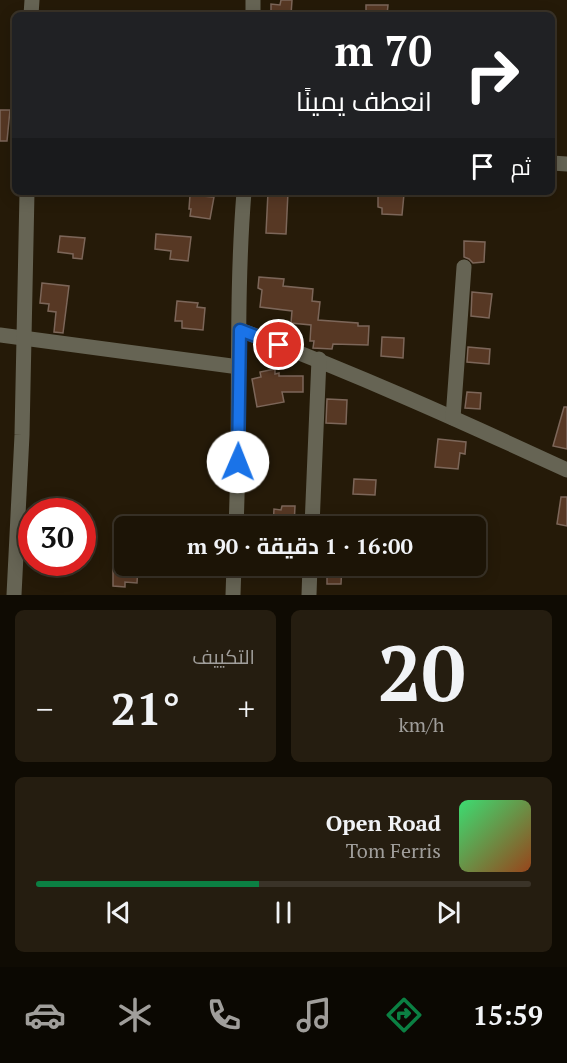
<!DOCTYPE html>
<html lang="ar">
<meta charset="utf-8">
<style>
body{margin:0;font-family:"PT Serif",Cairo,serif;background:#251d10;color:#f1f3f6;direction:rtl;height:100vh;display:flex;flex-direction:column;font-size:22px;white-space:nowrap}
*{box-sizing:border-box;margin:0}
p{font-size:20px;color:#a09e9b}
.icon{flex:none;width:33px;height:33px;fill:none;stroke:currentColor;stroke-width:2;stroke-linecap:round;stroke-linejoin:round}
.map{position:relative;height:595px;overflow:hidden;direction:ltr}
.side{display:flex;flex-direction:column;gap:15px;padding:15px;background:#0f0b03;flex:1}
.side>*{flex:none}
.top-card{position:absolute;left:12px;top:12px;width:543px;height:183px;border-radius:9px;box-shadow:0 3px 15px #0003,0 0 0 2px #3a3328;direction:rtl;background:#202124;color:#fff;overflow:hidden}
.speed{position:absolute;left:18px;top:498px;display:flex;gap:12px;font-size:30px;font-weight:700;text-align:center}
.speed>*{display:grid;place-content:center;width:78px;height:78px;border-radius:50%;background:#1c1406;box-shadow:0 3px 15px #0003,0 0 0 2px #3a3328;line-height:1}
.speed .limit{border:9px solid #d22;background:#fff;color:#111}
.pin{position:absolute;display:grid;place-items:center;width:51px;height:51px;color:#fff;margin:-26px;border:3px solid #fff;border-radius:50%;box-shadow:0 2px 6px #0007}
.me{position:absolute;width:66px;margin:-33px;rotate:1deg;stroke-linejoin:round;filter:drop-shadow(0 0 4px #0008)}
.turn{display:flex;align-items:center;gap:21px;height:126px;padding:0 24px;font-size:27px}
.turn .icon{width:78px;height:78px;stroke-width:2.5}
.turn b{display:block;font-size:42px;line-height:51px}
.then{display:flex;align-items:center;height:57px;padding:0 24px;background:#0003;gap:12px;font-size:22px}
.big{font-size:45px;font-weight:700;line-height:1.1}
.side .widget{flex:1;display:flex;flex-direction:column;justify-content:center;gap:9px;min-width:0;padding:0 21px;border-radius:9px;background:#251d10}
.side .dial{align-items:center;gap:0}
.dial b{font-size:78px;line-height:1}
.song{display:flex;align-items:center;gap:18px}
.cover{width:72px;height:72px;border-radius:9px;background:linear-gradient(135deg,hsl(140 70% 55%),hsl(20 70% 35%))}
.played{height:6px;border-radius:3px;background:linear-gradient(90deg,#0b8043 45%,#3a3328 45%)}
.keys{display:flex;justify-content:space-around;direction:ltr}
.heat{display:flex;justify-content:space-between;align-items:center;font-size:33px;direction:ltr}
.side .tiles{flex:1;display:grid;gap:15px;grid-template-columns:1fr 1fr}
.widget:last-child{grid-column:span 2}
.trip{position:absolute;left:114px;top:516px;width:372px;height:60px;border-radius:9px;background:#1c1406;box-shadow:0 3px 15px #0003,0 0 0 2px #3a3328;font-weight:700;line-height:60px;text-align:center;direction:rtl}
.tab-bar{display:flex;height:96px;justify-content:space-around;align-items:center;background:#0b0802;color:#a09e9b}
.tab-bar .icon{width:42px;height:42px}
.tab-bar .on{color:#0b8043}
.tab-bar b{font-size:27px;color:#f1f3f6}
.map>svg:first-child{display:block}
</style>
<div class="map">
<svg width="567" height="595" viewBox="0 0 567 595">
<rect width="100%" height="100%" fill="#251a08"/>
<g fill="#573824" stroke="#7c6659" stroke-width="1.5">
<polygon points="281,0 292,0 291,15 271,14 271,4 280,5"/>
<polygon points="366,5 388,5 387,15 366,15"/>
<polygon points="0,110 10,110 7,141 0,141"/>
<polygon points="268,192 288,192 286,234 266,233"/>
<polygon points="378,193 404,194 402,215 382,214 382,208 378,207"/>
<polygon points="190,195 214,197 210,219 190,216 191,209 189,209"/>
<polygon points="156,234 191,237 188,261 170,259 171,251 155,249"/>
<polygon points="60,236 85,238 82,259 73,258 73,254 58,252"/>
<polygon points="464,241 485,242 484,262 473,263 469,259 464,257"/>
<polygon points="259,277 284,279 283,286 313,289 312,301 320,302 318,320 358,323 358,326 369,326 368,345 333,344 332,349 313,348 314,341 310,341 311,325 291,323 292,311 260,307 262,290 258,288"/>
<polygon points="42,283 69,286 63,333 54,332 56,312 48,311 49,304 40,303"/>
<polygon points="472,292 492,294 489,318 471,316"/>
<polygon points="177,301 198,303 197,307 205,308 203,330 182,328 182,321 175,321"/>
<polygon points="382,337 404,338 403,358 381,356"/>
<polygon points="468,347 490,349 489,364 467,362"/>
<polygon points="275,369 275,374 279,373 279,376 303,376 303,392 282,392 284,402 257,407 252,379 261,377 260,372"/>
<polygon points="467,392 481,393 480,409 465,408"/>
<polygon points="327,399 347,400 346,424 326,423"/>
<polygon points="564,407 567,407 567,449 553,446"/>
<polygon points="438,439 466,442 465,454 460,453 458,469 435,467"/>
<polygon points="354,479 376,480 375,495 353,494"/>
<polygon points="561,497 567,497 567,526 557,524"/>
<polygon points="282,506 295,506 294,526 273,526 274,509 281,510"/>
<polygon points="113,566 138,567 137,583 125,582 125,587 113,586"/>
<polygon points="322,566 342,566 341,584 327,584 327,577 321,576"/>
</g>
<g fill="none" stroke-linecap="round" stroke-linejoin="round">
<g stroke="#666454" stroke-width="15">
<polyline points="31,15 32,0"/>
<polyline points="253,15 253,0"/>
<polyline points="552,163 567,164"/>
<path d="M240,330C352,372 459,420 567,470"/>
<polyline points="0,335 239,367"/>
<polyline points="453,418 464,267"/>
<path d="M236,526C241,415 235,303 244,192"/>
<polyline points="312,526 319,359"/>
<polyline points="14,595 22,435 27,192"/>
<polyline points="233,595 234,566"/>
<polyline points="309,595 310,566"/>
</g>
</g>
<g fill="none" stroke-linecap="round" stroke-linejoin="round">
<defs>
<polyline id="route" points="238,462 240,330 279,345"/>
</defs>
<use href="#route" stroke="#114b97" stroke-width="15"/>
<use href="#route" stroke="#1a73e8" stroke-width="10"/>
</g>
</svg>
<div class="speed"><div class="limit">30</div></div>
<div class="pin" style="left:279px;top:345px;background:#d93025"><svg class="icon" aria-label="arrive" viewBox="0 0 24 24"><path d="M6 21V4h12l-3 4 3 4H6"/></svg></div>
<svg class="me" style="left:238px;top:462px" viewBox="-20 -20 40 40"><circle r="19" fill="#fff"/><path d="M0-13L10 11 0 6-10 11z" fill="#1a73e8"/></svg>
<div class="trip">16:00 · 1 دقيقة · 90 m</div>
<div class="top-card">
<div class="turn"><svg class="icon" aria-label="right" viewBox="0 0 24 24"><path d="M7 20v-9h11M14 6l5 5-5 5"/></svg><div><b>70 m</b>انعطف يمينًا</div></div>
<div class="then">ثم<svg class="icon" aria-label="arrive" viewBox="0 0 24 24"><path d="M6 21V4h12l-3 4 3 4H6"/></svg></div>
</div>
</div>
<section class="side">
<div class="tiles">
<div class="widget dial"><b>20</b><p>km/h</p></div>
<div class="widget"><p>التكييف</p>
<div class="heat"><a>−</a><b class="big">21°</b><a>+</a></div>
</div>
<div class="widget">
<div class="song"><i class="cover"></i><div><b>Open Road</b><p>Tom Ferris</p></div></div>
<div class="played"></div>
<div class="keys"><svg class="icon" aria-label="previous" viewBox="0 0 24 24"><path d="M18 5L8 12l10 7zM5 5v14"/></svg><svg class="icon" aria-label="pause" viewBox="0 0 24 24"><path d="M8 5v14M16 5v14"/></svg><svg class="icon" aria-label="next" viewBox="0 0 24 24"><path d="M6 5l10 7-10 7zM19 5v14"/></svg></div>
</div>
</div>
</section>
<nav class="tab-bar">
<b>15:59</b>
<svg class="icon on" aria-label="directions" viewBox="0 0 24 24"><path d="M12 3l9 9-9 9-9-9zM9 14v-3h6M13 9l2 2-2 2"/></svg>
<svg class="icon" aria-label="music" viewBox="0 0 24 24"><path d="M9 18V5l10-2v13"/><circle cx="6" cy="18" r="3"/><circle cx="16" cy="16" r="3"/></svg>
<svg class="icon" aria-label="phone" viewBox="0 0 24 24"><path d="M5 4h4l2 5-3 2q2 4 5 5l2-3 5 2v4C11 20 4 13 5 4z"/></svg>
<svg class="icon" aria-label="climate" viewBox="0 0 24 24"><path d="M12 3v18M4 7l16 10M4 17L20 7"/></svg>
<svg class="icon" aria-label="car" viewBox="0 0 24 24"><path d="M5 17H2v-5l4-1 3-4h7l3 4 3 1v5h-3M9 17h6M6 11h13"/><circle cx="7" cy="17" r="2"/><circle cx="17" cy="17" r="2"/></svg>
</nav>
